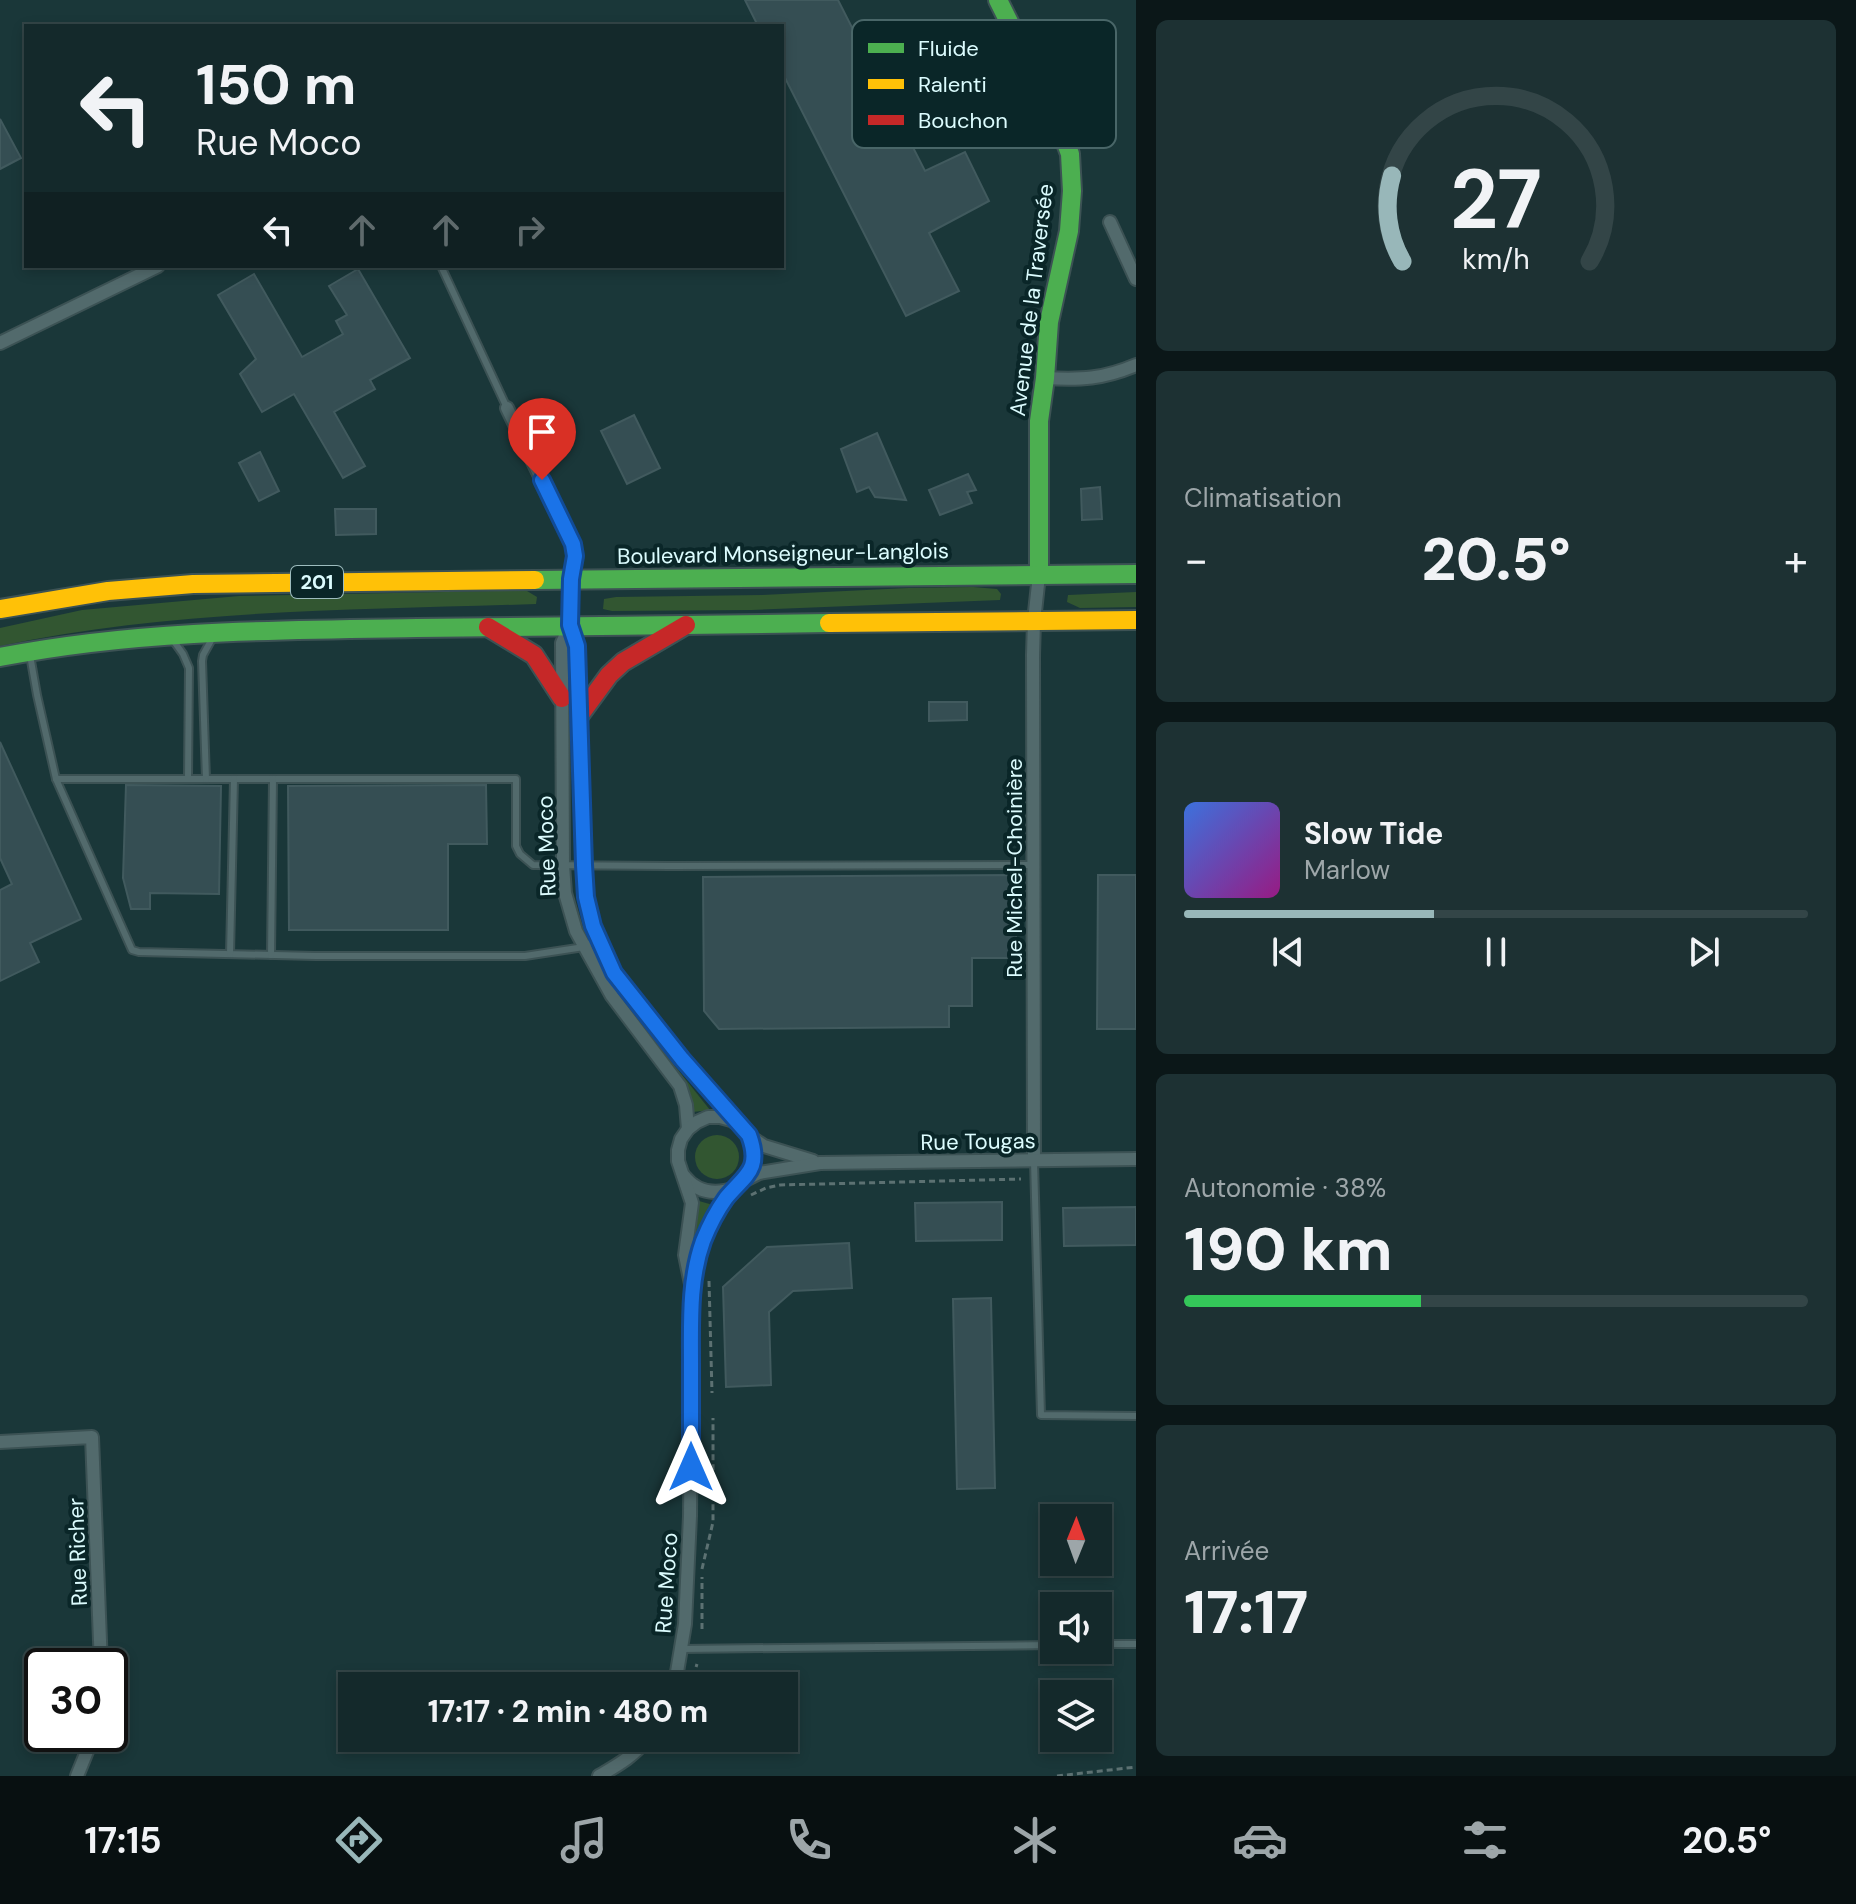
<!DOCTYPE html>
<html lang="fr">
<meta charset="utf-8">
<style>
body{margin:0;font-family:"DM Sans",sans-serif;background:#1d3133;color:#f1f3f6;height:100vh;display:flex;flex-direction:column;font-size:30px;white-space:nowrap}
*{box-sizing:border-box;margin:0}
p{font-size:26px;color:#9da6a9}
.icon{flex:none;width:44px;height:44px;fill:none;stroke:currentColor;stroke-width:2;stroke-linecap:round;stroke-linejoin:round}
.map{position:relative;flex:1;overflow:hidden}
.sheet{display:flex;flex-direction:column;gap:20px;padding:20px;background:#0b1718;width:720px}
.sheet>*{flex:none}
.top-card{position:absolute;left:24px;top:24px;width:760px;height:244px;border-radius:0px;box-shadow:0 4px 12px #0003,0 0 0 2px #334547;background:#14292b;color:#f1f3f6;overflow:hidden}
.needle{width:52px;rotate:1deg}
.tools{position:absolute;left:1040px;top:1504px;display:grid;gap:16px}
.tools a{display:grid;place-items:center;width:72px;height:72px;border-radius:0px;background:#14292b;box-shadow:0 4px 12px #0003,0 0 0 2px #334547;font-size:40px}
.speed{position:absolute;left:24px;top:1648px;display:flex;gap:16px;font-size:40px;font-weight:700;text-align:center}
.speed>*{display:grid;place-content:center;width:104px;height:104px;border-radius:50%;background:#14292b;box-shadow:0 4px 12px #0003,0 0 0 2px #334547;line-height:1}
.speed .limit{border:4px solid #111;border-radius:12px;background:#fff;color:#111}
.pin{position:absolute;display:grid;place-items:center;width:68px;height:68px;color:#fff;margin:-82px -34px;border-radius:50% 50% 50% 0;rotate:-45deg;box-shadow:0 0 8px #0007}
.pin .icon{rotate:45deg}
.me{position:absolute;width:88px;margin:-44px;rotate:0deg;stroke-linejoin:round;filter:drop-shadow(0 0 6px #0008)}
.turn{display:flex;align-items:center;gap:28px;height:168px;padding:0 40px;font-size:36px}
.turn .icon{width:104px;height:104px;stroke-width:2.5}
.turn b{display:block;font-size:56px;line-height:68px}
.lanes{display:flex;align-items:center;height:76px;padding:0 40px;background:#0003;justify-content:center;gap:40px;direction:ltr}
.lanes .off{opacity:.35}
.big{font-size:60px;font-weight:800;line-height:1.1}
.sheet .card{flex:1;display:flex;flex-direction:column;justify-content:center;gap:12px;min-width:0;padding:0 28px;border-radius:12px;background:#1d3133}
.sheet .dial{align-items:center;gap:0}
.dial svg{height:208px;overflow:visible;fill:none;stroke:#334547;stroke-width:7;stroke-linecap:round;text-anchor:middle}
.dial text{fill:#f1f3f6;stroke:none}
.song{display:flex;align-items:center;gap:24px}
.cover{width:96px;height:96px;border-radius:12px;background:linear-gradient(135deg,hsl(220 70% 55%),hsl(310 70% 35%))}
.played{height:8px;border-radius:4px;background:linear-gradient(90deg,#98b7b9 40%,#334547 40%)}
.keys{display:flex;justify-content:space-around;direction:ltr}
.heat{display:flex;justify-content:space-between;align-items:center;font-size:44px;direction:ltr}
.charge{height:12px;border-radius:6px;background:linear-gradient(90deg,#34c759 38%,#334547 0)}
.trip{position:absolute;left:338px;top:1672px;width:460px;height:80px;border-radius:0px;background:#14292b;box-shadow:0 4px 12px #0003,0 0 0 2px #334547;font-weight:800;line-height:80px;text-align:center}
.menu{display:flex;height:128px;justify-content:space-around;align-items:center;background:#081011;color:#9da6a9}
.menu .icon{width:56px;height:56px}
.menu .current{color:#98b7b9}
.menu b{font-size:36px;color:#f1f3f6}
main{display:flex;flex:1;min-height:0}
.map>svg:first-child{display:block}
</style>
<main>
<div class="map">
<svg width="1136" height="1776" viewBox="0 0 1136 1776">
<rect width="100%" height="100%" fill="#1a3739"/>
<g fill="#325631">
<polygon points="973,587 997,589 1001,594 1000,600 751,610 612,611 603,609 604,599 616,597 762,595 908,588"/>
<path d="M494,591H527L537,597L536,604C357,610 175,609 0,646V628L82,610L239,596Z"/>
<polygon points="1136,592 1136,607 1080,608 1067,602 1068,595"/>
<path d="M675,1066L710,1110L693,1112C691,1094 685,1082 675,1066Z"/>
<circle cx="717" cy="1157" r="22"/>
<polygon points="699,1201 713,1205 703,1222 691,1269 690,1249"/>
</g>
<g fill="#354e53" stroke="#415a5e" stroke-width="2">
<polygon points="745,0 838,0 925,171 965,152 989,201 929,233 959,291 906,316 782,72 782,26 758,26"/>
<polygon points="0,119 21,158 0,169"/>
<polygon points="358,269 410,358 370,380 375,389 334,412 365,466 343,478 294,394 262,412 240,374 256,359 218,295 254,274 302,357 343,334 336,321 347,315 329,286"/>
<polygon points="634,415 660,468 627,484 601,431"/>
<polygon points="877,433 906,500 875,497 869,487 857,492 841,449"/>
<polygon points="260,452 279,491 259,501 239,463"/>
<polygon points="968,474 976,490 967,492 972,503 940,515 929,490"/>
<polygon points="1100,487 1102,519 1082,520 1081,489"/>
<polygon points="335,509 376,509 376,534 336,535"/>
<polygon points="929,702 967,702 967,720 929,721"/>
<polygon points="0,742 81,919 30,943 39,962 0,981 0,890 12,884 0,858"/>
<polygon points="126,785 221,786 219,894 150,893 150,909 131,909 123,878"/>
<polygon points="486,785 487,844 448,844 448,930 289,930 288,786"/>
<polygon points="1016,875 1016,958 972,958 972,1006 949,1006 949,1027 719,1029 704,1011 703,877"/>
<polygon points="1098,875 1136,875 1136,1029 1097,1029"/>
<polygon points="1002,1202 1002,1240 916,1241 915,1203"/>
<polygon points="1136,1207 1136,1245 1064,1246 1063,1208"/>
<polygon points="849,1243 852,1288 793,1291 769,1312 771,1385 726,1387 723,1287 767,1247"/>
<polygon points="991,1298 995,1488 957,1489 953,1299"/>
</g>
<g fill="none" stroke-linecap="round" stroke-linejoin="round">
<defs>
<g id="lane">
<polyline points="441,266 507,408"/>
<polyline points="173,640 183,654 189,668 188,779"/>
<polyline points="30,655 37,695 56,779 132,950 139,952 315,956 525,956 584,947 598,938"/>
<polyline points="56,779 516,779 516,846 520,854 533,865 670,866 1034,865"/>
<polyline points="206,779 202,661 203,655 213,637"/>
<polyline points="230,954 234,779"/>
<polyline points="271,955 273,779"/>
<polyline points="1034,1161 1041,1415 1136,1416"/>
<polyline points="1098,1644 1136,1644"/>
<polyline points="682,1649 1054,1645"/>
</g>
<g id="street">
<polyline points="1110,222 1136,279"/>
<polyline points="0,343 158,266"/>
<path d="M1045,378C1081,380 1103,379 1136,365"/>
<polyline points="507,408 573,544 575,556 571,579 570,625 577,646 584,865 586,897 593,926 614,973 682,1059 736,1121"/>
<polyline points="570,625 562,643 563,865 565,893 576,931 612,996 680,1086 686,1105 688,1129"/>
<polyline points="749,1136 764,1146 813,1161"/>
<polyline points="1034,1161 1033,655 1034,621 1039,575"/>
<path d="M684,1176C697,1193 715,1195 735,1188"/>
<polyline points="745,1180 759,1173 820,1163 1136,1159"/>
<polyline points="0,1442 92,1437 101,1666"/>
<polyline points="673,1686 676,1678 685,1624 690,1516 692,1289 702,1246 711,1222 724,1201 745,1180 751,1170 754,1158 753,1146 749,1135 741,1126 731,1120 720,1117 708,1117 697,1122 688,1129 681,1139 678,1150 678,1161 692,1203 685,1255 692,1289"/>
<polyline points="77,1776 94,1734"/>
<path d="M599,1776C616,1766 636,1755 647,1738"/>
</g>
<g id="fast">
<polyline points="998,0 1056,116 1070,154 1072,191 1069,231 1049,322 1045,378 1039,421 1039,575"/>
<polyline points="535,580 1136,574"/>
<path d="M0,657C138,630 277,630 417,628C554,627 692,625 829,623"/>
</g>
<g id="slow">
<polyline points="0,609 108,591 193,584 535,580"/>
<polyline points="829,623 1136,620"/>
</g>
<g id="jam">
<polyline points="488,627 534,655 562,698"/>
<polyline points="579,716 609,675 623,662 686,625"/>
</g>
</defs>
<use href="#lane" stroke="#3c5254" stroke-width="10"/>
<use href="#street" stroke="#3c5254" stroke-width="16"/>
<use href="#fast" stroke="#3c5254" stroke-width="22"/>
<use href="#slow" stroke="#3c5254" stroke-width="22"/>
<use href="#jam" stroke="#3c5254" stroke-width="22"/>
<g stroke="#5c7172" stroke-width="3" stroke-dasharray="6 4" stroke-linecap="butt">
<polyline points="751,1195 766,1188 780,1185 1021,1179"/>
<polyline points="709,1281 712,1393"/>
<polyline points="702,1569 713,1522 713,1418"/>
<polyline points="702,1629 702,1577"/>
<polyline points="690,1686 697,1664"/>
<polyline points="1057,1776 1136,1767"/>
</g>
<use href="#lane" stroke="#526a6c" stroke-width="6"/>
<use href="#street" stroke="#526a6c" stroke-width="12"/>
<use href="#fast" stroke="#4caf50" stroke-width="18"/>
<use href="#slow" stroke="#ffc107" stroke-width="18"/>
<use href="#jam" stroke="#c62828" stroke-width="18"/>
</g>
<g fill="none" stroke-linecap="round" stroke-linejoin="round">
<defs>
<path id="route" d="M542,480L573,544L575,556L571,579L570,625L577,646L584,865L586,897L593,926L614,973L682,1059L749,1135C762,1170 745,1175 726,1198C716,1212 709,1226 703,1241C689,1280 691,1322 691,1363C691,1397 691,1432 691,1467"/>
</defs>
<use href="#route" stroke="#114b97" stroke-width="20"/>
<use href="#route" stroke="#1a73e8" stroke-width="14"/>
</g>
<g text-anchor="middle" stroke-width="8" stroke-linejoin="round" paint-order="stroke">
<rect fill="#0a2628" stroke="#9dbcbe" stroke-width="2" x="291" y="566" width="52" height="32" rx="6"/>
<g font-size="20" font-weight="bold" fill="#dcfcfe">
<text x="317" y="589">201</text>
</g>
<g font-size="22" fill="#dcfcfe" stroke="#0a2628">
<text transform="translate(1031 300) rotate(-83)" y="8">Avenue de la Traversée</text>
<text transform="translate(783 553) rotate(-1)" y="8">Boulevard Monseigneur-Langlois</text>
<text transform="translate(546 846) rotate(-92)" y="8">Rue Moco</text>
<text transform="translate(1014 868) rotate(-90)" y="8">Rue Michel-Choinière</text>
<text transform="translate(978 1141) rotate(-1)" y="8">Rue Tougas</text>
<text transform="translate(77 1552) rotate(-92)" y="8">Rue Richer</text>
<text transform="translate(666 1583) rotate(-86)" y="8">Rue Moco</text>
</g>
</g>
<rect x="852" y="20" width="264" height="128" rx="12" fill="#0a2628" stroke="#496668" stroke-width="2"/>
<rect x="868" y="43" width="36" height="10" fill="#4caf50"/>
<rect x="868" y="79" width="36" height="10" fill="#ffc107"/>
<rect x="868" y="115" width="36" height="10" fill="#c62828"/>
<g font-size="22" fill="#dcfcfe">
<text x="918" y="56">Fluide</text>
<text x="918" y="92">Ralenti</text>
<text x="918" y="128">Bouchon</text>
</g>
</svg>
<div class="tools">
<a><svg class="needle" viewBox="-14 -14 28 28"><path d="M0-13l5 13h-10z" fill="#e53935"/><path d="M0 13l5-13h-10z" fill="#9da6a9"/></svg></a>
<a><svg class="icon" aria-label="sound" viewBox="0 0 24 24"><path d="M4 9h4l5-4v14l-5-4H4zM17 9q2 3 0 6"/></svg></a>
<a><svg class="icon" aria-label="layers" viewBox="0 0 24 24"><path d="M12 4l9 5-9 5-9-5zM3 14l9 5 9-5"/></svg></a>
</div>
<div class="speed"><div class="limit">30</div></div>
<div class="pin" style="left:542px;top:480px;background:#d93025"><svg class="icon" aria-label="arrive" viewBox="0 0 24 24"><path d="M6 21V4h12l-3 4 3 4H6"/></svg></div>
<svg class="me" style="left:691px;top:1467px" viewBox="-20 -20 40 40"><path d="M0-17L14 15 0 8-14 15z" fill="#1a73e8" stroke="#fff" stroke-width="4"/></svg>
<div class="trip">17:17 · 2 min · 480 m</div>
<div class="top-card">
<div class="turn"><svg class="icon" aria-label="left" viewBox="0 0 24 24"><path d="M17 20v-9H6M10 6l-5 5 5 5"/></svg><div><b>150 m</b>Rue Moco</div></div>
<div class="lanes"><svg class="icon" aria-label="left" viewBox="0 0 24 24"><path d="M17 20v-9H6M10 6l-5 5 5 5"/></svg><svg class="icon off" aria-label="ahead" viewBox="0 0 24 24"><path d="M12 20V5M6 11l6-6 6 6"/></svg><svg class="icon off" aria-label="ahead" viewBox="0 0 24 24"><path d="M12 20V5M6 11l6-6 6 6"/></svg><svg class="icon off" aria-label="right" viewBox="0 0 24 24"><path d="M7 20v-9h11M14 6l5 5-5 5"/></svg></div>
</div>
</div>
<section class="sheet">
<div class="card dial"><svg viewBox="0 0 100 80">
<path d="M14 69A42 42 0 1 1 86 69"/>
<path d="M14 69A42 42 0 0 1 10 36" stroke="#98b7b9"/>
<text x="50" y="56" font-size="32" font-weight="700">27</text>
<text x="50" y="72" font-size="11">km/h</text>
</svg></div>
<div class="card"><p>Climatisation</p>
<div class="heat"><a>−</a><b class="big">20.5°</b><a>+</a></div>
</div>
<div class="card">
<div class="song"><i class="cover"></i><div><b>Slow Tide</b><p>Marlow</p></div></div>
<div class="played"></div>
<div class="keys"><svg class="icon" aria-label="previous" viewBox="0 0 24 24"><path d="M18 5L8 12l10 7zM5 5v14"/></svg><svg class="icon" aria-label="pause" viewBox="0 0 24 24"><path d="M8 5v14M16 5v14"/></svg><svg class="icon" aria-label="next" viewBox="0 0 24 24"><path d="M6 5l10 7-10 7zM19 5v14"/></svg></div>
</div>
<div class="card"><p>Autonomie · 38%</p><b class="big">190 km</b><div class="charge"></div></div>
<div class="card"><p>Arrivée</p><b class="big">17:17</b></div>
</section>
</main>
<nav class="menu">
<b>17:15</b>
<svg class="icon current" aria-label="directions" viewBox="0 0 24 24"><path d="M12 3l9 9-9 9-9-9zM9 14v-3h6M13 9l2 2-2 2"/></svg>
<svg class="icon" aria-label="music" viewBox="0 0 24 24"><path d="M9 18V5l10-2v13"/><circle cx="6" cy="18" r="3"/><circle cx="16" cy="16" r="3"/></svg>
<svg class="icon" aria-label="phone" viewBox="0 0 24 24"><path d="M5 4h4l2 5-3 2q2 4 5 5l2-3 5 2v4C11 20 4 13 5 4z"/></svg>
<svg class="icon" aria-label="climate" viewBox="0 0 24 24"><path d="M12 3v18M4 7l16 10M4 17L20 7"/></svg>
<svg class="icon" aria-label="car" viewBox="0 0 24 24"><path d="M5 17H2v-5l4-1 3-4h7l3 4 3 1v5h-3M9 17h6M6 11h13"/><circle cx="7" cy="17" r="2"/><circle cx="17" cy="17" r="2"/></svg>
<svg class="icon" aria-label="filters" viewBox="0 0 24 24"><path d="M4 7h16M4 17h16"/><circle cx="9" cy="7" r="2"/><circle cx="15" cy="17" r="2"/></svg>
<b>20.5°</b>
</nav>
